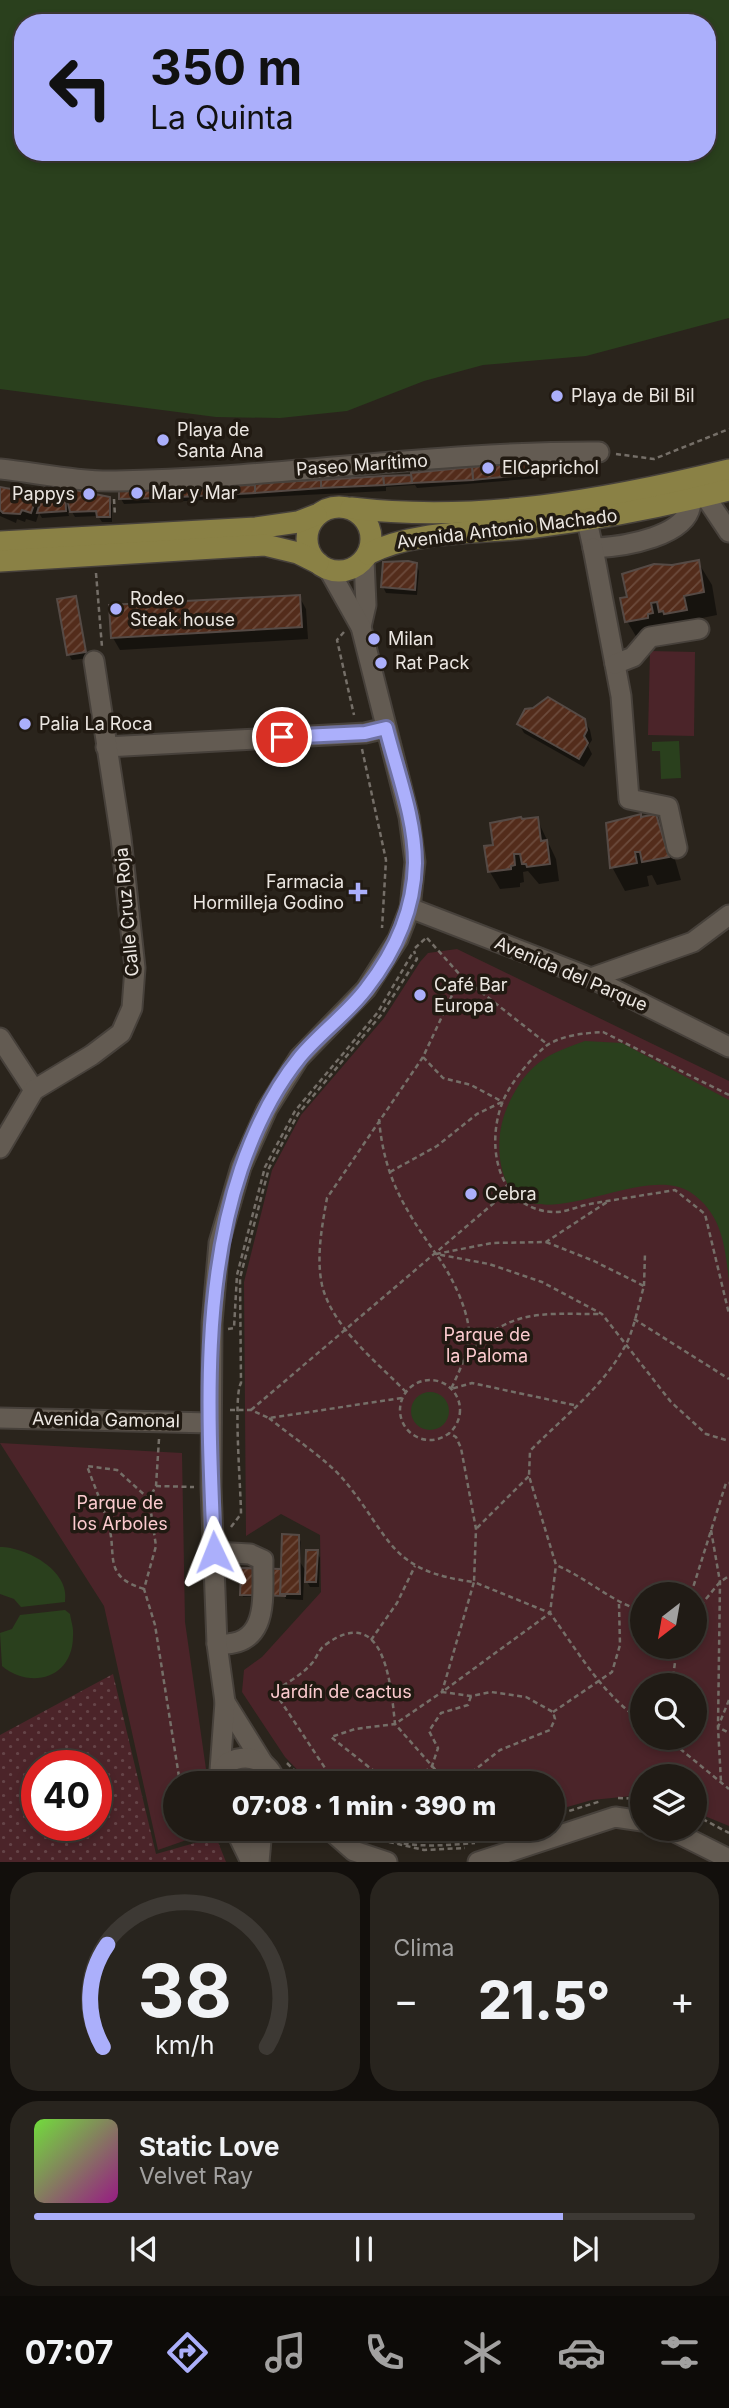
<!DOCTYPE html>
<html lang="es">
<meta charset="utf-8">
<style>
body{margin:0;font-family:Inter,sans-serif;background:#28241e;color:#f1f3f6;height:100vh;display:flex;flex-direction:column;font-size:26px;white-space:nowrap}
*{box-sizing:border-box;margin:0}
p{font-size:23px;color:#a2a1a0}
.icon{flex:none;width:38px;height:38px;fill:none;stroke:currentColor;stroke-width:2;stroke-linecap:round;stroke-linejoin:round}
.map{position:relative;height:1862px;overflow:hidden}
.panel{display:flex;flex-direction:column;gap:10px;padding:10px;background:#120f0c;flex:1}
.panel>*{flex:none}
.top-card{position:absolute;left:14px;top:14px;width:702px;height:147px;border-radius:28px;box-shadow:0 4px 10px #0003,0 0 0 2px #3d3934;background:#abaffb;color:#111;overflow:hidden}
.needle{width:46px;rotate:211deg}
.tools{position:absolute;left:630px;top:1582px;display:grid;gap:14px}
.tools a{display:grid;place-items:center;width:77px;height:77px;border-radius:50%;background:#201b15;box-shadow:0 4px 10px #0003,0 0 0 2px #3d3934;font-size:35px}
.speed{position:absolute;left:21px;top:1750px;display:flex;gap:14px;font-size:35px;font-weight:700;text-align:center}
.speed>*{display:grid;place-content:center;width:91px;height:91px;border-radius:50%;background:#201b15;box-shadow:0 4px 10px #0003,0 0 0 2px #3d3934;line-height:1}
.speed .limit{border:10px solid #d22;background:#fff;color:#111}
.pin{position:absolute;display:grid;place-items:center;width:60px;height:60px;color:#fff;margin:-30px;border:4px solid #fff;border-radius:50%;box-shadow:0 2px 7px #0007}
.me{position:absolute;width:77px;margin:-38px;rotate:358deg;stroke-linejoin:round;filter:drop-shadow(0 0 5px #0008)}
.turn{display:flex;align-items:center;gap:24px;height:147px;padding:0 21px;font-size:32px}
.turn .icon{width:91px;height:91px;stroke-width:2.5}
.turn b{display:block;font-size:49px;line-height:60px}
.big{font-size:52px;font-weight:800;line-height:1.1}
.panel .widget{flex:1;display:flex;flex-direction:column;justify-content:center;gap:10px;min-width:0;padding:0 24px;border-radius:28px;background:#28241e}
.panel .dial{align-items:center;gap:0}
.dial svg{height:182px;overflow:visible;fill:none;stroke:#3d3934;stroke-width:7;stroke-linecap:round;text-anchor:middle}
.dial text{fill:#f1f3f6;stroke:none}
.song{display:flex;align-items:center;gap:21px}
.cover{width:84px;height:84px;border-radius:10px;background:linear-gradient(135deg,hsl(100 70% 55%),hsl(310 70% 35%))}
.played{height:7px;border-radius:4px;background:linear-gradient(90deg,#abaffb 80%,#3d3934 80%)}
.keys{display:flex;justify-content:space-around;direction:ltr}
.heat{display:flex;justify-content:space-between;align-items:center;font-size:38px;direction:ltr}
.panel .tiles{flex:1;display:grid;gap:10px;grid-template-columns:1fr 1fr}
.widget:last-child{grid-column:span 2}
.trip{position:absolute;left:163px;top:1771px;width:402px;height:70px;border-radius:35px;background:#201b15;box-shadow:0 4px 10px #0003,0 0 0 2px #3d3934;font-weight:800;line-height:70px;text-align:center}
.tab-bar{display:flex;height:112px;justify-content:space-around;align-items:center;background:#0d0b08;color:#a2a1a0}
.tab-bar .icon{width:49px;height:49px}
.tab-bar .on{color:#abaffb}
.tab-bar b{font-size:32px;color:#f1f3f6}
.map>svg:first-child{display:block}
</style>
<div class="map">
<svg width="729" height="1862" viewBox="0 0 729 1862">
<defs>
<pattern id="grass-dots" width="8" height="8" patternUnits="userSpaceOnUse" patternTransform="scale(1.75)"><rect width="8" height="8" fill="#4b2429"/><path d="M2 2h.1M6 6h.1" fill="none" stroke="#654448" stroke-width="1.8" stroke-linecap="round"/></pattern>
<pattern id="building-hatch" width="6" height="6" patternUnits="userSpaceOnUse" patternTransform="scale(1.75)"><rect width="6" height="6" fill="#532c1b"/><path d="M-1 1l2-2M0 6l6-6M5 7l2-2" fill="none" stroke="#6c4b3c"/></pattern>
</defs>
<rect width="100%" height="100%" fill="#2a241c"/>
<path fill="url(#grass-dots)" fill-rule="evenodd" d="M113,1674L156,1854L216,1837L226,1862H0V1735ZM37,1766H96V1825H37Z"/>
<g fill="#4b2429" fill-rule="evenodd">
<polygon points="650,651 695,652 694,736 648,735"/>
<path d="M457,949L729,1081V1826L695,1812V1776H642V1795L592,1800L553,1811V1783H310L285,1757L242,1692L244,1670L262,1657L321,1592L320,1535L281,1514L246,1536L244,1282L272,1170L301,1115L384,1018L420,962L428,953ZM642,1594H695V1647H642ZM642,1685H695V1738H642Z"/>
<polygon points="0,1443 182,1453 185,1622 208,1783 175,1783 175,1829 215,1830 158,1850 104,1606"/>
<path d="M368,1829H504C467,1844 405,1851 368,1829Z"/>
</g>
<g fill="#2a401d" fill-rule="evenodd">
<path d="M0,0H729V318L586,356L483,365L424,381L347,411L280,418L216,417L0,389ZM23,23H707V152H23Z"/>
<polygon points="679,741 681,778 661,779 660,751 652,751 652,742"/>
<path d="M585,1041L622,1043L729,1100V1281C725,1246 722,1213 690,1192C639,1159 518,1255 501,1165C496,1137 502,1112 517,1088C535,1059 554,1052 585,1041Z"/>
<circle cx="430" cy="1411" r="19"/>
<path d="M0,1547C26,1547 71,1571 65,1602L21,1607L14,1599L0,1594Z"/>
<path d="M65,1610L70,1614C71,1621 74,1629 73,1636C73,1678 31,1690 2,1666L0,1633L12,1629L20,1615Z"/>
</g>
<g fill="#0007">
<polygon points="560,459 564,476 417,488 415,485 386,487 386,491 124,504 121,499 121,492 383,478 410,476 413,483"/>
<polygon points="0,489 12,493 13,489 38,493 42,501 64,490 67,496 109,499 112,505 112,522 102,522 98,516 75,517 72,512 68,512 69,516 42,518 39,513 36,522 26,519 25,522 17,519 16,523 0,516"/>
<polygon points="698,562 712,585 717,615 697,619 700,633 641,645 627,621 629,598 672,567"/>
<polygon points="416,565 419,571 417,595 386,593 383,587"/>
<polygon points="299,596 306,609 308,639 120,650 113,638"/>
<polygon points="75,598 88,658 72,660 69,655"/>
<polygon points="533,710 584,720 590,730 592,740 588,746 592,754 584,767 524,733 519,724"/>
<polygon points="655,816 669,839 681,880 657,885 652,875 647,876 649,886 625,891 612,867 641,818"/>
<polygon points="537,819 556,859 559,881 539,884 528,871 523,872 524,882 520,883 520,887 500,889 490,872 495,846"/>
<polygon points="298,1536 301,1542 300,1562 307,1573 317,1552 320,1558 319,1587 310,1587 304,1576 303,1600 286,1599 281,1591 281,1597 243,1597 242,1594 283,1570"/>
</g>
<g fill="url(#building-hatch)" stroke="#554a45" stroke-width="2">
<polygon points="561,457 562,471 502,477 501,464"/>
<polygon points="501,464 502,477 473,480 472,467"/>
<polygon points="472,467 473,480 412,483 411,473"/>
<polygon points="411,475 412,483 384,485 383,476"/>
<polygon points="383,476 384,485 321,488 321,480"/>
<polygon points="321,480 321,488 255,493 255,483"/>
<polygon points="255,485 255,493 217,495 216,486"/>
<polygon points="45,486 65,489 66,511 37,513"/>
<polygon points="216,486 217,495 160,498 159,489"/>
<polygon points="0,487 27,492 29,488 39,491 31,513 22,510 20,514 3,513 0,510"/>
<polygon points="159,489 160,498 119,499 119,490"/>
<polygon points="75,490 110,497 110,517 97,517 96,511 70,512 66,494 74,494"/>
<polygon points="699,560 704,592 684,596 687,610 664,614 663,611 659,612 657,602 651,603 653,613 648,614 648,618 625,622 620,598 627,597 622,574 654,564 672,565"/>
<polygon points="408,561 417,563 415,590 381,587 383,562"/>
<polygon points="300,595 302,627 111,638 109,605"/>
<polygon points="76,596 86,652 67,655 57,599"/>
<polygon points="548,697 585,719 587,730 584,736 588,743 579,759 517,724 525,709 533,708"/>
<polygon points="641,814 641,817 656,814 669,857 642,862 640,852 635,852 637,863 610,868 606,823"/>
<polygon points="521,817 522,819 538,817 541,841 547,840 550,864 527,867 526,864 522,864 520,854 514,854 515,865 511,866 511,869 488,872 484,846 493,845 490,823"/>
<polygon points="282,1534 299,1535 300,1594 280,1594"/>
<polygon points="306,1550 318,1550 316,1582 305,1582"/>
<polygon points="241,1568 281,1569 280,1594 286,1596 240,1595"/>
</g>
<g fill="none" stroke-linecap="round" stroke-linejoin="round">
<defs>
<g id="minor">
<path d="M0,469C38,473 78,482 116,481C278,478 438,451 599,452"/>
<polyline points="705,496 729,532"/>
<path d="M587,521L593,548C621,547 693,537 691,499"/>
<polyline points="593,548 621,696 629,799 668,807 677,848"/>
<polyline points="361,627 366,605 364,560"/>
<polyline points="615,664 633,657 650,637 699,629"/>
<polyline points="106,747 365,733 386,728"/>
<polyline points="410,908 591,978 729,1047"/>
<polyline points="591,978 693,942 729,915"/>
<polyline points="0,1038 34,1090"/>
<polyline points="0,1148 34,1090 92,1055 121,1033 132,1008 135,968 121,838 94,661"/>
<polyline points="0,1418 211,1423"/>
<path d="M214,1552L250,1554L263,1560C262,1597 271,1647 217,1644"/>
<polyline points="225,1702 263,1763"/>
<polyline points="220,1770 225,1702 217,1644 211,1487 212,1323 219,1243 241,1167 267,1109 299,1058 366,989 398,939 410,908 415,862 409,817 361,627 329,570"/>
<path d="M214,1783L227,1763C248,1752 269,1760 276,1783"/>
<polyline points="235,1829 251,1862"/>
<polyline points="329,1829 354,1851 387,1862"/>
<polyline points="669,1829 729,1859"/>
<polyline points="259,1862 262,1829"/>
<polyline points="478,1862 615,1817 642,1821"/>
</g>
<g id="major">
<circle cx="339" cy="539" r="32"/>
<path d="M351,508C479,523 605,500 729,470"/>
<polyline points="0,542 256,528 298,522 316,515"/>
<path d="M368,554C416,529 482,534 535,527C600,519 665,506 729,490"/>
<polyline points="0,561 265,545 298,553 318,563"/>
</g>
</defs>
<use href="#minor" stroke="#47413b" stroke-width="23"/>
<use href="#major" stroke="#47413b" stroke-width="24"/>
<g stroke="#756f68" stroke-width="2.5" stroke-dasharray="5 3.5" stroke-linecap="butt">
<polyline points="616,454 654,459 729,429"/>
<polyline points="114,499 115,516"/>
<polyline points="96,573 102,647"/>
<polyline points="344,632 337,640 354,715"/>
<polyline points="362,749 386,860 382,928"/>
<polyline points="427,938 461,976 547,1044"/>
<polyline points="415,948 426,938"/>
<polyline points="423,1057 443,1078 471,1085 503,1102"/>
<path d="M729,1095L603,1032C586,1033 561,1035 546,1046C531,1058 511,1082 503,1101C485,1145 497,1209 553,1212C565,1213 578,1206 590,1204C618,1199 646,1195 675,1190L705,1214L729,1314"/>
<path d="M379,1119C384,1177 404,1208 436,1254L489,1264L542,1282L602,1314L671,1402L706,1434L729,1441"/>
<polyline points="390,1172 437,1146 477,1114 502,1102"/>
<path d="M546,1242L594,1261L644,1286C638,1306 634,1331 624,1348C601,1389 562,1418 530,1451L529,1476L556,1565C587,1578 610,1601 642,1611"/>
<polyline points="644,1286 645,1253"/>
<polyline points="634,1319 729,1379"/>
<polyline points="228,1329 234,1328 237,1275 265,1167 295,1111 378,1012 412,954"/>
<path d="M464,1360C506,1308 538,1314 599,1314"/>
<circle cx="430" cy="1410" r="30"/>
<path d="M406,1392C377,1362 332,1327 322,1285C316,1257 322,1226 327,1198L423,1057L461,976"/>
<path d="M574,1405L472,1383L451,1389C459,1372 470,1350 469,1331C467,1306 450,1273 436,1254L492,1243L546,1242L607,1202"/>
<polyline points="230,1410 251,1410 269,1418 402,1398"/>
<polyline points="251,1410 508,1191"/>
<path d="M269,1418C293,1438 324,1457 344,1480C392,1538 388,1571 474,1582L476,1529L461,1448L456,1437L449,1433"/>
<polyline points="159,1439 156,1486 149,1499 156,1546 144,1589 155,1625 180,1783"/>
<polyline points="156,1486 194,1487"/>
<path d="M231,1527L241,1514C241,1491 233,1395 241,1383L240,1278L269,1168L298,1114L381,1015L417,959L414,951"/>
<polyline points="477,1528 529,1476"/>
<polyline points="711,1530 720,1582 718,1727 721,1782"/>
<path d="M144,1589C101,1576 118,1554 108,1523C102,1504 94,1485 87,1466L117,1470L149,1499"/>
<polyline points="691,1594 726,1483 729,1483"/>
<polyline points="695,1612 720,1582 729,1576"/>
<polyline points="371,1640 397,1603 415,1566"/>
<polyline points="672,1685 677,1647"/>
<polyline points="729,1700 718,1727 729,1733"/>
<polyline points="553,1712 612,1672 620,1645 619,1604"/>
<polyline points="667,1738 729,1789"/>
<polyline points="287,1763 307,1783"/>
<path d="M344,1783L329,1774L274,1691C287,1683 302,1675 313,1662C317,1657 319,1649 325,1645C385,1601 391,1686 395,1724L442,1692L474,1582L550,1613L556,1565"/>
<polyline points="389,1783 331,1737 355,1729 395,1724 447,1783"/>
<polyline points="411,1783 432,1766 438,1748 429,1731 441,1713 468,1705 471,1696"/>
<path d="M458,1783L500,1750L550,1730L555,1719L553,1712L526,1697L491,1692L471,1696L442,1692L550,1613C577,1650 603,1696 642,1721"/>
<polyline points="618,1798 642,1799"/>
<polyline points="695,1815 729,1833"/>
<polyline points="553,1816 601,1801"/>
<path d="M364,1829C396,1850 438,1846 475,1843"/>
<polyline points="487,1838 510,1832"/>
<polyline points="389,1842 424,1850 465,1848"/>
</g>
<use href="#minor" stroke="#635b52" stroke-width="19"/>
<use href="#major" stroke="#8a8145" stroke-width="21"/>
</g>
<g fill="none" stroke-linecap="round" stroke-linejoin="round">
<defs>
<path id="route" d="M214,1552C209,1425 200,1291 241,1169C254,1131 274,1089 300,1057C320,1033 347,1014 366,989C395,952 414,910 415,863C415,818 397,772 386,728L365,733L282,737"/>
</defs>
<use href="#route" stroke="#6f72a3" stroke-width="18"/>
<use href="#route" stroke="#abaffb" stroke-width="12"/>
</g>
<g fill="#abaffb" stroke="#211a12" stroke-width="2.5">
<circle cx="557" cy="396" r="7"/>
<circle cx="163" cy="440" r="7"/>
<circle cx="488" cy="468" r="7"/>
<circle cx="137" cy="493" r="7"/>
<circle cx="89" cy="494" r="7"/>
<circle cx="116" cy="609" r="7"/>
<circle cx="374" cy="639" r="7"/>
<circle cx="381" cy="663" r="7"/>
<circle cx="25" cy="724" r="7"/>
<path d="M354.5 881.5h7v7h7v7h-7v7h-7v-7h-7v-7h7z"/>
<circle cx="420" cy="995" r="7"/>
<circle cx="471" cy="1194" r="7"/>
</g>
<g text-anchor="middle" stroke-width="7" stroke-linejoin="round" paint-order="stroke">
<g font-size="18" fill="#ece7e2" stroke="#211a12" text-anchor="start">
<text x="571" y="402">Playa de Bil Bil</text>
<text x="177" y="436">Playa de<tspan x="177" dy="21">Santa Ana</tspan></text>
<text x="502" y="474">ElCaprichol</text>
<text x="151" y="499">Mar y Mar</text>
<text x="75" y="500" text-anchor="end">Pappys</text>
<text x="130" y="605">Rodeo<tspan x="130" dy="21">Steak house</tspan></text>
<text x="388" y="645">Milan</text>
<text x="395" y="669">Rat Pack</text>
<text x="39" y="730">Palia La Roca</text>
<text x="344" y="888" text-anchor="end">Farmacia<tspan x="344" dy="21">Hormilleja Godino</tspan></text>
<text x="434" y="991">Café Bar<tspan x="434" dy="21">Europa</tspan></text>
<text x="485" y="1200">Cebra</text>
</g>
<g font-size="18" fill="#ece7e2" stroke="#211a12">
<text transform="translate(362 465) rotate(-4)" y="6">Paseo Marítimo</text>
<text transform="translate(507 529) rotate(-7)" y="6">Avenida Antonio Machado</text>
<text transform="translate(127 912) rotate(-95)" y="6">Calle Cruz Roja</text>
<text transform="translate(571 974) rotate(23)" y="6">Avenida del Parque</text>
<text transform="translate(106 1420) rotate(1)" y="6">Avenida Gamonal</text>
</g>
<g font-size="18" fill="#fccbcf" stroke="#211a12">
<text x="487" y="1341">Parque de<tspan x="487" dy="21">la Paloma</tspan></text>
<text x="120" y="1509">Parque de<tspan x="120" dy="21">los Arboles</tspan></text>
<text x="341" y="1698">Jardín de cactus</text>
</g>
</g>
</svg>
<div class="tools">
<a><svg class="needle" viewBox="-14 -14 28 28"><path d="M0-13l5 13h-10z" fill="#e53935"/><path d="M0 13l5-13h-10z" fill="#a2a1a0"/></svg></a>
<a><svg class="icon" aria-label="search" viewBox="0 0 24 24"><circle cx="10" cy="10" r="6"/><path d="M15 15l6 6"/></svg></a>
<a><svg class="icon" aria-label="layers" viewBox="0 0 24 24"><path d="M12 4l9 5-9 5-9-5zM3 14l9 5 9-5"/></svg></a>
</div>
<div class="speed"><div class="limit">40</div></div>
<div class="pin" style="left:282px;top:737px;background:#d93025"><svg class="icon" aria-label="arrive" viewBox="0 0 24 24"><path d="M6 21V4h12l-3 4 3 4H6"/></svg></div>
<svg class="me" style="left:214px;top:1552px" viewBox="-20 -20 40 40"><path d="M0-17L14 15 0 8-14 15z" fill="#abaffb" stroke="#fff" stroke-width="4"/></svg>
<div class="trip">07:08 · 1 min · 390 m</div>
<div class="top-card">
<div class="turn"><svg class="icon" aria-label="left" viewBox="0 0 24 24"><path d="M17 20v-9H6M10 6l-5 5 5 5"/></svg><div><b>350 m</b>La Quinta</div></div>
</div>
</div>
<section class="panel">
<div class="tiles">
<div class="widget dial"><svg viewBox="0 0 100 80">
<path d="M14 69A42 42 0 1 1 86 69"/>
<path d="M14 69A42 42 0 0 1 16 24" stroke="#abaffb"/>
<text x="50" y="56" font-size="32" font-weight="700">38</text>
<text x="50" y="72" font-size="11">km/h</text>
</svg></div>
<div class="widget"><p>Clima</p>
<div class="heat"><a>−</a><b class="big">21.5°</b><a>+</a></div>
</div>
<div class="widget">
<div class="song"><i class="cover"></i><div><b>Static Love</b><p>Velvet Ray</p></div></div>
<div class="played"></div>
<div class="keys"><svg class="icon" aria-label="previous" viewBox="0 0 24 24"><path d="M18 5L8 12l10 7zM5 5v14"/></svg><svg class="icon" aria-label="pause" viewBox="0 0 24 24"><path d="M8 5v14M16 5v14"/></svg><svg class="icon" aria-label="next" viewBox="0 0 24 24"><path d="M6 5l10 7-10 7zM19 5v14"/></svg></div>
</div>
</div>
</section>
<nav class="tab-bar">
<b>07:07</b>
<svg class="icon on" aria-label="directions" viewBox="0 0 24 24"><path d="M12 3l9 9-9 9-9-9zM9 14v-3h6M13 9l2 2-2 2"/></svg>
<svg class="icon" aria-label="music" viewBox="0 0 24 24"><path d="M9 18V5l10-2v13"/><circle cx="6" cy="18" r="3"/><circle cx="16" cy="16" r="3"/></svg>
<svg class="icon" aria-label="phone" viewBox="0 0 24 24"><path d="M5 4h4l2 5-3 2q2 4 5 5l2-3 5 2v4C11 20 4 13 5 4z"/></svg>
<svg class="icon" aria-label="climate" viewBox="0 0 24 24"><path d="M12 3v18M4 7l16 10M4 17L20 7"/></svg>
<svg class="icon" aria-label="car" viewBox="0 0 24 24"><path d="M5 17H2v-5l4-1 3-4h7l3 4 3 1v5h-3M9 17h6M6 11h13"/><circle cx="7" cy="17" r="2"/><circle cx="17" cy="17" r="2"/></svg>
<svg class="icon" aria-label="filters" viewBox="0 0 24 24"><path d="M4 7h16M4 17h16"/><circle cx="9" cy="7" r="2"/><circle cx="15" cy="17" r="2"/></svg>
</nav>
